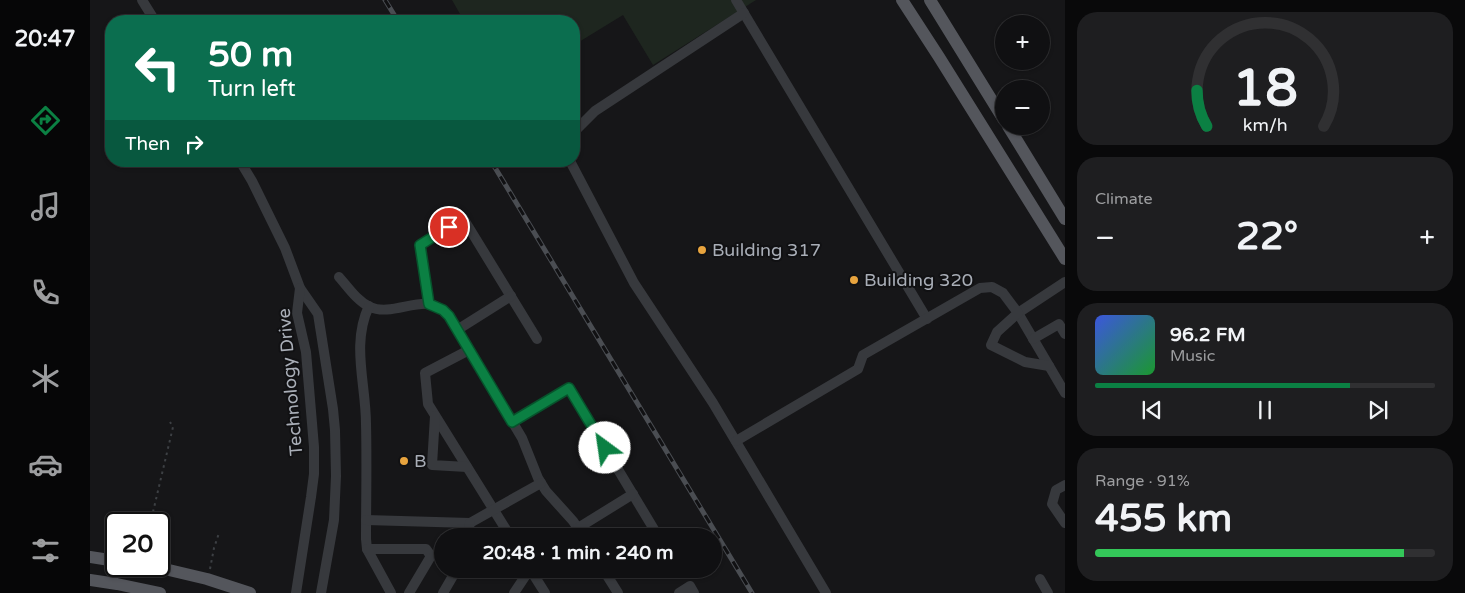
<!DOCTYPE html>
<meta charset="utf-8">
<style>
body{margin:0;font-family:"Varela Round",sans-serif;background:#1e1e20;color:#f1f3f6;height:100vh;display:flex;flex-direction:column;font-size:19px;white-space:nowrap}
*{box-sizing:border-box;margin:0}
p{font-size:16px;color:#9c9d9f}
.icon{flex:none;width:28px;height:28px;fill:none;stroke:currentColor;stroke-width:2;stroke-linecap:round;stroke-linejoin:round}
.map{position:relative;flex:1;overflow:hidden}
.panel{display:flex;flex-direction:column;gap:12px;padding:12px;background:#09090a;width:400px}
.panel>*{flex:none}
.guide{position:absolute;left:15px;top:15px;width:475px;height:152px;border-radius:20px;box-shadow:0 1px 4px #0004,0 0 0 1px #303032;background:#0b6e4f;color:#fff;overflow:hidden}
.controls{position:absolute;left:905px;top:15px;display:grid;gap:10px}
.controls a{display:grid;place-items:center;width:55px;height:55px;border-radius:50%;background:#101012;box-shadow:0 1px 4px #0004,0 0 0 1px #303032;font-size:25px}
.speed{position:absolute;left:15px;top:512px;display:flex;gap:10px;font-size:25px;font-weight:700;text-align:center}
.speed>*{display:grid;place-content:center;width:65px;height:65px;border-radius:50%;background:#101012;box-shadow:0 1px 4px #0004,0 0 0 1px #303032;line-height:1}
.speed .limit{border:2px solid #111;border-radius:8px;background:#fff;color:#111}
.pin{position:absolute;display:grid;place-items:center;width:42px;height:42px;color:#fff;margin:-21px;border:2px solid #fff;border-radius:50%;box-shadow:0 1px 5px #0007}
.me{position:absolute;width:55px;margin:-28px;rotate:329deg;stroke-linejoin:round;filter:drop-shadow(0 0 4px #0008)}
.turn{display:flex;align-items:center;gap:18px;height:105px;padding:0 20px;font-size:22px}
.turn .icon{width:65px;height:65px;stroke-width:2.5}
.turn b{display:block;font-size:35px;line-height:42px}
.then{display:flex;align-items:center;height:48px;padding:0 20px;background:#0003;gap:10px;font-size:19px}
.big{font-size:38px;font-weight:700;line-height:1.1}
.panel .widget{flex:1;display:flex;flex-direction:column;justify-content:center;gap:8px;min-width:0;padding:0 18px;border-radius:20px;background:#1e1e20}
.panel .dial{align-items:center;gap:0}
.dial svg{height:130px;overflow:visible;fill:none;stroke:#303032;stroke-width:7;stroke-linecap:round;text-anchor:middle}
.dial text{fill:#f1f3f6;stroke:none}
.song{display:flex;align-items:center;gap:15px}
.cover{width:60px;height:60px;border-radius:8px;background:linear-gradient(135deg,hsl(230 70% 55%),hsl(130 70% 35%))}
.played{height:5px;border-radius:2px;background:linear-gradient(90deg,#0b8043 75%,#303032 75%)}
.keys{display:flex;justify-content:space-around;direction:ltr}
.heat{display:flex;justify-content:space-between;align-items:center;font-size:28px;direction:ltr}
.charge{height:8px;border-radius:4px;background:linear-gradient(90deg,#34c759 91%,#303032 0)}
.trip{position:absolute;left:344px;top:528px;width:288px;height:50px;border-radius:25px;background:#101012;box-shadow:0 1px 4px #0004,0 0 0 1px #303032;font-weight:700;line-height:50px;text-align:center}
main{display:flex;flex:1;min-height:0}
.dock{display:flex;flex-direction:column;width:90px;justify-content:space-around;align-items:center;background:#060607;color:#9c9d9f}
.dock .icon{width:35px;height:35px}
.dock .current{color:#0b8043}
.dock b{font-size:22px;color:#f1f3f6}
.map>svg:first-child{display:block}
</style>
<main>
<nav class="dock">
<b>20:47</b>
<svg class="icon current" aria-label="directions" viewBox="0 0 24 24"><path d="M12 3l9 9-9 9-9-9zM9 14v-3h6M13 9l2 2-2 2"/></svg>
<svg class="icon" aria-label="music" viewBox="0 0 24 24"><path d="M9 18V5l10-2v13"/><circle cx="6" cy="18" r="3"/><circle cx="16" cy="16" r="3"/></svg>
<svg class="icon" aria-label="phone" viewBox="0 0 24 24"><path d="M5 4h4l2 5-3 2q2 4 5 5l2-3 5 2v4C11 20 4 13 5 4z"/></svg>
<svg class="icon" aria-label="climate" viewBox="0 0 24 24"><path d="M12 3v18M4 7l16 10M4 17L20 7"/></svg>
<svg class="icon" aria-label="car" viewBox="0 0 24 24"><path d="M5 17H2v-5l4-1 3-4h7l3 4 3 1v5h-3M9 17h6M6 11h13"/><circle cx="7" cy="17" r="2"/><circle cx="17" cy="17" r="2"/></svg>
<svg class="icon" aria-label="filters" viewBox="0 0 24 24"><path d="M4 7h16M4 17h16"/><circle cx="9" cy="7" r="2"/><circle cx="15" cy="17" r="2"/></svg>
</nav>
<div class="map">
<svg width="975" height="593" viewBox="0 0 975 593">
<rect width="100%" height="100%" fill="#161618"/>
<polygon fill="#1e261f" points="362,0 666,0 563,65 533,15 484,45 484,21 374,21"/>
<g fill="none" stroke-linecap="round" stroke-linejoin="round">
<g stroke="#3d4044" stroke-width="2" stroke-dasharray="2.5 4" stroke-linecap="butt">
<polyline points="63,512 83,427 80,422"/>
<polyline points="120,569 124,548 129,533"/>
</g>
<g stroke="#37393d" stroke-width="10">
<polyline points="52,0 65,21"/>
<polyline points="646,0 837,319"/>
<polyline points="484,132 505,111 654,13"/>
<polyline points="150,161 162,181 195,248 210,288 228,314 243,409 245,430 246,476 244,520 231,593"/>
<polyline points="480,161 544,283 623,403 736,593"/>
<path d="M249,277C258,287 267,301 280,307C298,315 321,302 339,304C347,305 354,311 359,316L432,438L448,478L456,491L483,521L493,536"/>
<polyline points="975,282 928,313 975,393"/>
<polyline points="339,304 330,245 373,218 447,339"/>
<path d="M279,306C261,344 276,384 276,424C277,462 276,501 276,539L277,549L301,593"/>
<polyline points="367,330 421,296"/>
<polyline points="943,339 969,324 975,334"/>
<polyline points="379,350 335,373 338,404 420,536"/>
<polyline points="345,416 342,465 377,467"/>
<polyline points="422,422 479,388 568,536"/>
<polyline points="646,441 768,369 773,355 890,288 902,287 913,293 928,313 907,332 901,345 935,362 959,366"/>
<polyline points="975,485 966,490 962,504 975,523"/>
<polyline points="276,520 380,523 451,483"/>
<polyline points="488,528 543,494"/>
<polyline points="377,536 380,523"/>
<polyline points="277,549 336,549 341,556 319,593"/>
<polyline points="440,569 455,593"/>
<polyline points="513,569 528,593"/>
<polyline points="950,579 958,593"/>
<polyline points="206,593 221,497 224,474 224,447 216,352 207,313 210,288"/>
<polyline points="353,593 367,569"/>
<polyline points="424,593 440,569"/>
<polyline points="589,593 600,586 604,593"/>
</g>
<g stroke="#54565c" stroke-width="12">
<polyline points="812,0 849,57 975,259"/>
<polyline points="840,0 914,120"/>
<polyline points="918,126 975,219"/>
<polyline points="0,557 26,561"/>
<polyline points="62,566 117,579 160,593"/>
<polyline points="0,580 27,584 70,593"/>
</g>
<defs>
<g id="rail">
<polyline points="295,0 308,21"/>
<polyline points="401,161 662,593"/>
</g>
</defs>
<use href="#rail" stroke="#4a4d52" stroke-width="5"/>
<use href="#rail" stroke="#111113" stroke-width="3" stroke-dasharray="9" stroke-linecap="butt"/>
</g>
<g fill="none" stroke-linecap="round" stroke-linejoin="round">
<defs>
<polyline id="route" points="359,227 330,245 339,304 353,310 359,316 422,422 479,388 515,448"/>
</defs>
<use href="#route" stroke="#07532c" stroke-width="12"/>
<use href="#route" stroke="#0b8043" stroke-width="9"/>
</g>
<g fill="#e8a43e" stroke="#111113" stroke-width="2">
<circle cx="612" cy="250" r="5"/>
<circle cx="764" cy="280" r="5"/>
<circle cx="314" cy="461" r="5"/>
</g>
<g text-anchor="middle" stroke-width="4" stroke-linejoin="round" paint-order="stroke">
<g font-size="18" fill="#a9aeb7" stroke="#111113" text-anchor="start">
<text x="622" y="256">Building 317</text>
<text x="774" y="286">Building 320</text>
<text x="324" y="467">B</text>
</g>
<g font-size="18" fill="#a9aeb7" stroke="#111113">
<text transform="translate(200 382) rotate(-95)" y="6">Technology Drive</text>
</g>
</g>
</svg>
<div class="controls">
<a>+</a>
<a>−</a>
</div>
<div class="speed"><div class="limit">20</div></div>
<div class="pin" style="left:359px;top:227px;background:#d93025"><svg class="icon" aria-label="arrive" viewBox="0 0 24 24"><path d="M6 21V4h12l-3 4 3 4H6"/></svg></div>
<svg class="me" style="left:515px;top:448px" viewBox="-20 -20 40 40"><circle r="19" fill="#fff"/><path d="M0-13L10 11 0 6-10 11z" fill="#0b8043"/></svg>
<div class="trip">20:48 · 1 min · 240 m</div>
<div class="guide">
<div class="turn"><svg class="icon" aria-label="left" viewBox="0 0 24 24"><path d="M17 20v-9H6M10 6l-5 5 5 5"/></svg><div><b>50 m</b>Turn left</div></div>
<div class="then">Then<svg class="icon" aria-label="right" viewBox="0 0 24 24"><path d="M7 20v-9h11M14 6l5 5-5 5"/></svg></div>
</div>
</div>
<section class="panel">
<div class="widget dial"><svg viewBox="0 0 100 80">
<path d="M14 69A42 42 0 1 1 86 69"/>
<path d="M14 69A42 42 0 0 1 8 47" stroke="#0b8043"/>
<text x="50" y="56" font-size="32" font-weight="700">18</text>
<text x="50" y="72" font-size="11">km/h</text>
</svg></div>
<div class="widget"><p>Climate</p>
<div class="heat"><a>−</a><b class="big">22°</b><a>+</a></div>
</div>
<div class="widget">
<div class="song"><i class="cover"></i><div><b>96.2 FM</b><p>Music</p></div></div>
<div class="played"></div>
<div class="keys"><svg class="icon" aria-label="previous" viewBox="0 0 24 24"><path d="M18 5L8 12l10 7zM5 5v14"/></svg><svg class="icon" aria-label="pause" viewBox="0 0 24 24"><path d="M8 5v14M16 5v14"/></svg><svg class="icon" aria-label="next" viewBox="0 0 24 24"><path d="M6 5l10 7-10 7zM19 5v14"/></svg></div>
</div>
<div class="widget"><p>Range · 91%</p><b class="big">455 km</b><div class="charge"></div></div>
</section>
</main>
